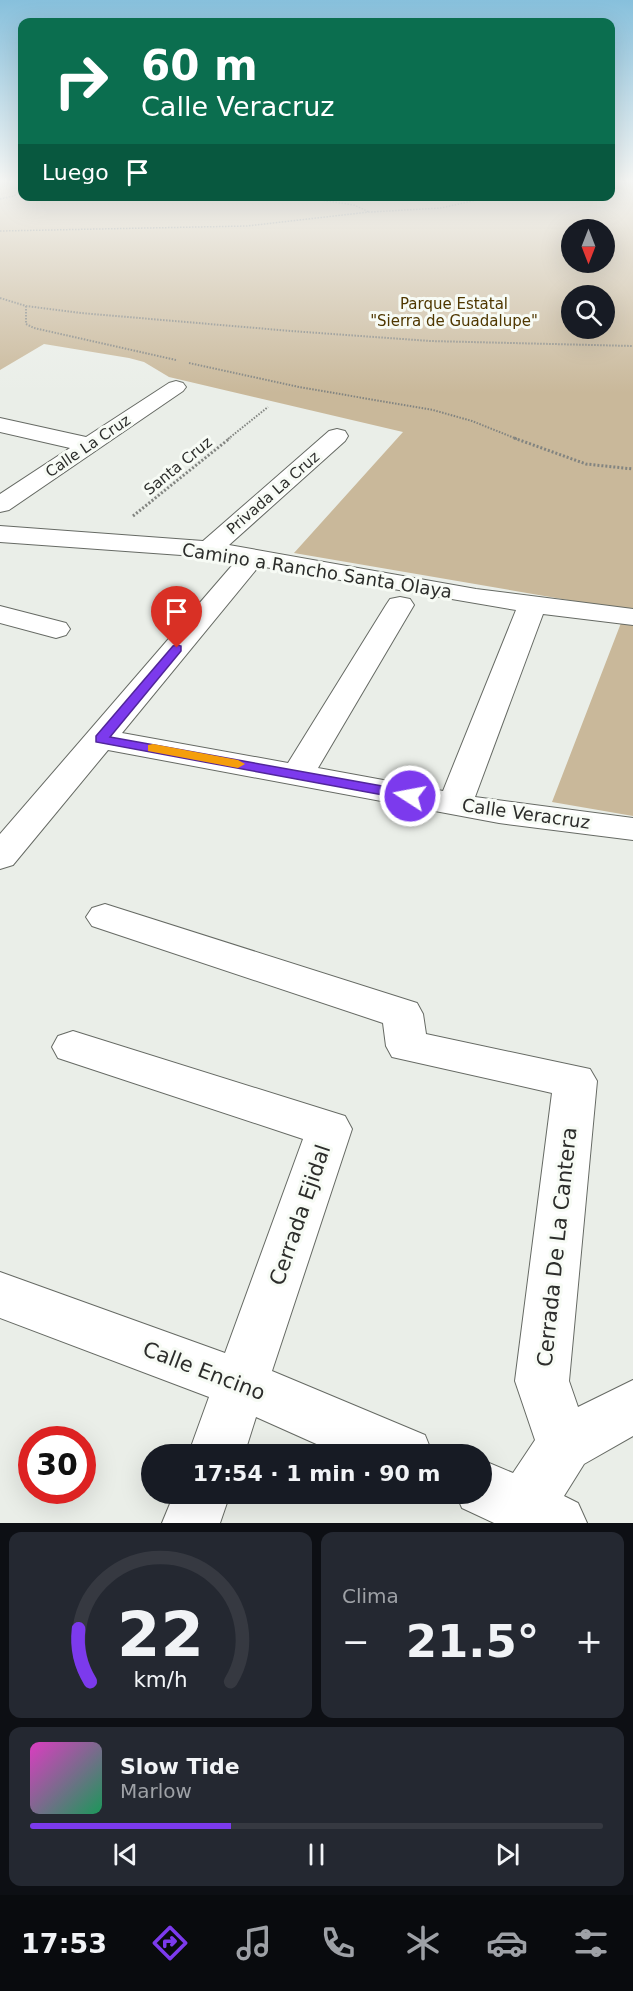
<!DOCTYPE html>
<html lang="es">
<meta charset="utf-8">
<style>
body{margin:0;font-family:"DejaVu Sans",sans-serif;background:#242831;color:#f1f3f6;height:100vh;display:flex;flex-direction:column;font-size:22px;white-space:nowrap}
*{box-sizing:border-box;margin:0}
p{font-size:20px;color:#9ea1a6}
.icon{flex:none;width:33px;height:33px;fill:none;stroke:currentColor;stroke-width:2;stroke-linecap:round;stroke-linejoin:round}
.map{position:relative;height:1523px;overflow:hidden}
.drawer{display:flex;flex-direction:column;gap:9px;padding:9px;background:#0d0f14;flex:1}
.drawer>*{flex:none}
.hud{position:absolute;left:18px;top:18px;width:597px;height:183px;border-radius:12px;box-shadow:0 6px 24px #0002;background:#0b6e4f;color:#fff;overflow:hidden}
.needle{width:39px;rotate:180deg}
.fabs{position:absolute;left:561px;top:219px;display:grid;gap:12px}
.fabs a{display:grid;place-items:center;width:54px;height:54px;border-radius:50%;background:#171b24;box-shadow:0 6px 24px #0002;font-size:30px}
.speed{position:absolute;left:18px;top:1426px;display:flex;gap:12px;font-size:30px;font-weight:700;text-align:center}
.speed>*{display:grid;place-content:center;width:78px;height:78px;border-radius:50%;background:#171b24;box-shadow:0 6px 24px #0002;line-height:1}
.speed .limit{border:9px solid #d22;background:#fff;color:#111}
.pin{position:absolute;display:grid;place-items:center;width:51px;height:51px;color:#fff;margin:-62px -26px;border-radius:50% 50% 50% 0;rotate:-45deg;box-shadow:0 0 6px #0007}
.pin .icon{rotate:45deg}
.me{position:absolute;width:66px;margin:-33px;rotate:281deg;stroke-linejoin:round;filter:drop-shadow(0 0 4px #0008)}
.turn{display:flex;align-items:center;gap:21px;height:126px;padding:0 24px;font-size:27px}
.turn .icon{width:78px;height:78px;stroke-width:2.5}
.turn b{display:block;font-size:42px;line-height:51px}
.then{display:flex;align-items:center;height:57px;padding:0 24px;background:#0003;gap:12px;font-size:22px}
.big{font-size:45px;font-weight:700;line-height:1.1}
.drawer .tile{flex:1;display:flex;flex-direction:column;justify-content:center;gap:9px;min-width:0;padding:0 21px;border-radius:12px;background:#242831}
.drawer .dial{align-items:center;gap:0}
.dial svg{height:156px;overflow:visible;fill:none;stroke:#363941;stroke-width:7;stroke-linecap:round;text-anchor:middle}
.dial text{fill:#f1f3f6;stroke:none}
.song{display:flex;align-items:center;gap:18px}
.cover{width:72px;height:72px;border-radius:9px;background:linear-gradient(135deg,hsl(310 70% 55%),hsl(150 70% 35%))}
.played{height:6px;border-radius:3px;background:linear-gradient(90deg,#7c3aed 35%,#363941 35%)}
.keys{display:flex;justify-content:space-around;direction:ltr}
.heat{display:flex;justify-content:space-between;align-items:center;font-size:33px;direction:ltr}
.drawer .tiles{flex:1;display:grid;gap:9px;grid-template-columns:1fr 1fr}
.tile:last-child{grid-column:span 2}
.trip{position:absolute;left:141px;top:1444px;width:351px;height:60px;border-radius:30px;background:#171b24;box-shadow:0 6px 24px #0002;font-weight:700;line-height:60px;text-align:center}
.menu{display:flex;height:96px;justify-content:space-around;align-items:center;background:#090b0e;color:#9ea1a6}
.menu .icon{width:42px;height:42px}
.menu .active{color:#7c3aed}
.menu b{font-size:27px;color:#f1f3f6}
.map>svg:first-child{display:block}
</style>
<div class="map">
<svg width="633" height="1523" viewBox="0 0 633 1523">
<rect width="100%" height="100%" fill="#eaeee8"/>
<path fill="#c9b89a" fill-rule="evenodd" d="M0,180H22V196H610L611,180H633V816L552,802L626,610L294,553L403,432L169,377L144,362L129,358L44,344L0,370ZM572,230H604V262H572ZM572,296H604V328H572Z"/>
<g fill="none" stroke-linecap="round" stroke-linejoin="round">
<defs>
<g id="minor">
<polygon points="176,381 183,383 186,387 183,391 9,510 0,512 0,494 70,448 0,432 0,418 86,437 169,383"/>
<path d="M337,429L345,431L348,436L345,441L229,545L476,589L633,609V625L543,614L475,797L633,818V840L499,823L108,750L13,865L0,869V834L235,562L209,557L0,542V526L203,541L329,431ZM259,566L516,610L443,791L318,768L414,605L410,599L400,597L390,599L386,605L288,763L122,733Z"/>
<polygon points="0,606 66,623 70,629 66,635 56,638 0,623"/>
<polygon points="105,904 417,1003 423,1014 426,1034 590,1069 597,1081 569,1381 578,1407 633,1380 633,1436 584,1464 564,1496 578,1503 587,1523 494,1523 462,1508 456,1494 482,1494 482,1460 513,1473 535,1440 515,1381 552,1093 392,1057 386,1046 383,1023 92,926 86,917 92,908"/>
<polygon points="73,1031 345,1116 352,1129 272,1371 425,1435 433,1455 341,1455 256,1417 244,1455 188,1455 209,1397 0,1318 0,1272 225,1353 303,1139 58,1058 52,1047 58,1036"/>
<polygon points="174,1494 230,1494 220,1523 162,1523"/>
</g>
</defs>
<use href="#minor" stroke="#666a64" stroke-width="2"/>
<g stroke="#828480" stroke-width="1.5" stroke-dasharray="1.5 1.5" stroke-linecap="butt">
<polyline points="294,196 354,205 369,212"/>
<polyline points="0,199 14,196 22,190"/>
<polyline points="0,231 247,226 369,212 441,208 495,196"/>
</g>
<g stroke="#828480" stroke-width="2" stroke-dasharray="1.5 1.5" stroke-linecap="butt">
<polyline points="0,298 26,306 81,313 291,331 430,341 633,346"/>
<polyline points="26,306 26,324 34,328 176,360"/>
<polyline points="189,363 299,387 433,410 472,421 517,439"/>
<polyline points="228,439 268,407"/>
</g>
<g stroke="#828480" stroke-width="3" stroke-dasharray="2 2" stroke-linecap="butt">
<polyline points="514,438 586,464 633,469"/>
<polyline points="133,516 230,438"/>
</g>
<use href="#minor" fill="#fff" fill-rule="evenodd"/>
</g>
<linearGradient id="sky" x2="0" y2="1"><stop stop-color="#87c0dc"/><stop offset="0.46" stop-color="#f6f7f5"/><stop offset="1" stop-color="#f6f7f5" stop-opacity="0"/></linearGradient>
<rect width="633" height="393" fill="url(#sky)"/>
<polygon fill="#7c3aed" stroke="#51269a" stroke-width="1.5" points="177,645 181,646 181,651 110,737 410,791 417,796 410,800 96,742 96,736 173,646"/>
<polygon fill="#f59e0b" points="153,744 238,760 245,764 238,768 148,751 148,745"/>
<g text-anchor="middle" stroke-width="6" stroke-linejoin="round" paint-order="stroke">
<g font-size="15" fill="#4f3700" stroke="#f7fbf5">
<text x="454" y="309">Parque Estatal<tspan x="454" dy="17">"Sierra de Guadalupe"</tspan></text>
</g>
<g font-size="15" fill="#2c2d2b" stroke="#f7fbf5">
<text transform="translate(88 446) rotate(-34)" y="5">Calle La Cruz</text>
<text transform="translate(178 466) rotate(-39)" y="5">Santa Cruz</text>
<text transform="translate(273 493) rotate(-41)" y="5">Privada La Cruz</text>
</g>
<g font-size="18" fill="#2c2d2b" stroke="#f7fbf5">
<text transform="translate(317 571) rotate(9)" y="6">Camino a Rancho Santa Olaya</text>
<text transform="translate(526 814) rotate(8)" y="6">Calle Veracruz</text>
</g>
<g font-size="21" fill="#2c2d2b" stroke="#f7fbf5">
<text transform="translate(300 1215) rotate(-71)" y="7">Cerrada Ejidal</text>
<text transform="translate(557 1247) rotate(-84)" y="7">Cerrada De La Cantera</text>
<text transform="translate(204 1371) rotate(21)" y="7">Calle Encino</text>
</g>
</g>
</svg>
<div class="fabs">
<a><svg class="needle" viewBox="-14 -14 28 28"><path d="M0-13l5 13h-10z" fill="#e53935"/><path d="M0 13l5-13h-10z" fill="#9ea1a6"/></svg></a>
<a><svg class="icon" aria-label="search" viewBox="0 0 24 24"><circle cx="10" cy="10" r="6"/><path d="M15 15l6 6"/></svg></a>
</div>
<div class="speed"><div class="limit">30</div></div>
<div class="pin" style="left:177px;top:648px;background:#d93025"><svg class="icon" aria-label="arrive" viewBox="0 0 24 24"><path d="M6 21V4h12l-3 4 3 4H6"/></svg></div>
<svg class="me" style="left:410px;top:796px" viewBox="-20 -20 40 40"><circle r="17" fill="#7c3aed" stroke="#fff" stroke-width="3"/><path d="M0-11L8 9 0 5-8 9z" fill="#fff"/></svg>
<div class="trip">17:54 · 1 min · 90 m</div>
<div class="hud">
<div class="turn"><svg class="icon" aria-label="right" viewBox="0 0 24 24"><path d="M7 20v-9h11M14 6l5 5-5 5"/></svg><div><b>60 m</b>Calle Veracruz</div></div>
<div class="then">Luego<svg class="icon" aria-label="arrive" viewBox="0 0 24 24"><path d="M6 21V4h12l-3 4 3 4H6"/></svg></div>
</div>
</div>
<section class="drawer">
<div class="tiles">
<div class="tile dial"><svg viewBox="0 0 100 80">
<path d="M14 69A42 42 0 1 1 86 69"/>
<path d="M14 69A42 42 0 0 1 8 42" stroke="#7c3aed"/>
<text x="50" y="56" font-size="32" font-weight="700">22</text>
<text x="50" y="72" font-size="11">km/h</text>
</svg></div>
<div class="tile"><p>Clima</p>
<div class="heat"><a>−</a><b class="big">21.5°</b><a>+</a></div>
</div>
<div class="tile">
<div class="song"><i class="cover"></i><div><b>Slow Tide</b><p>Marlow</p></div></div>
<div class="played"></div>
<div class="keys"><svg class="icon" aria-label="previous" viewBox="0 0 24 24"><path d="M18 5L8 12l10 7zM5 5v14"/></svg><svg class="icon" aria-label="pause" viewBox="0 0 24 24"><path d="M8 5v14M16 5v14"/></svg><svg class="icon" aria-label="next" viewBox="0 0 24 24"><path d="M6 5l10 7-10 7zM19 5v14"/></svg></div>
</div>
</div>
</section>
<nav class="menu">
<b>17:53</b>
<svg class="icon active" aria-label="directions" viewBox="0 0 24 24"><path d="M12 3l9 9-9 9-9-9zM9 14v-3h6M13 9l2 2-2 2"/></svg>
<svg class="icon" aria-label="music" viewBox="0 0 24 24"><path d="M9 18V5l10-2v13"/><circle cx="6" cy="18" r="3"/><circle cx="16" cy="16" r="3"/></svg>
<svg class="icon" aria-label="phone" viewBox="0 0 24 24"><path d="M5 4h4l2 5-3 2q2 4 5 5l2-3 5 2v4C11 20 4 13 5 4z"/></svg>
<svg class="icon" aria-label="climate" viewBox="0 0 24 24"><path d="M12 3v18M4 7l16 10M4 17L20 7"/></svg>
<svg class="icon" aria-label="car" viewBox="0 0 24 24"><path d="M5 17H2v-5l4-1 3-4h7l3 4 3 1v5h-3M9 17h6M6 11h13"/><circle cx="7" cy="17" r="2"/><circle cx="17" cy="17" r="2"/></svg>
<svg class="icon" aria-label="filters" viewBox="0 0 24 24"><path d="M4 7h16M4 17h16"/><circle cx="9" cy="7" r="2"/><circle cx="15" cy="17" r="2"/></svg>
</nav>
